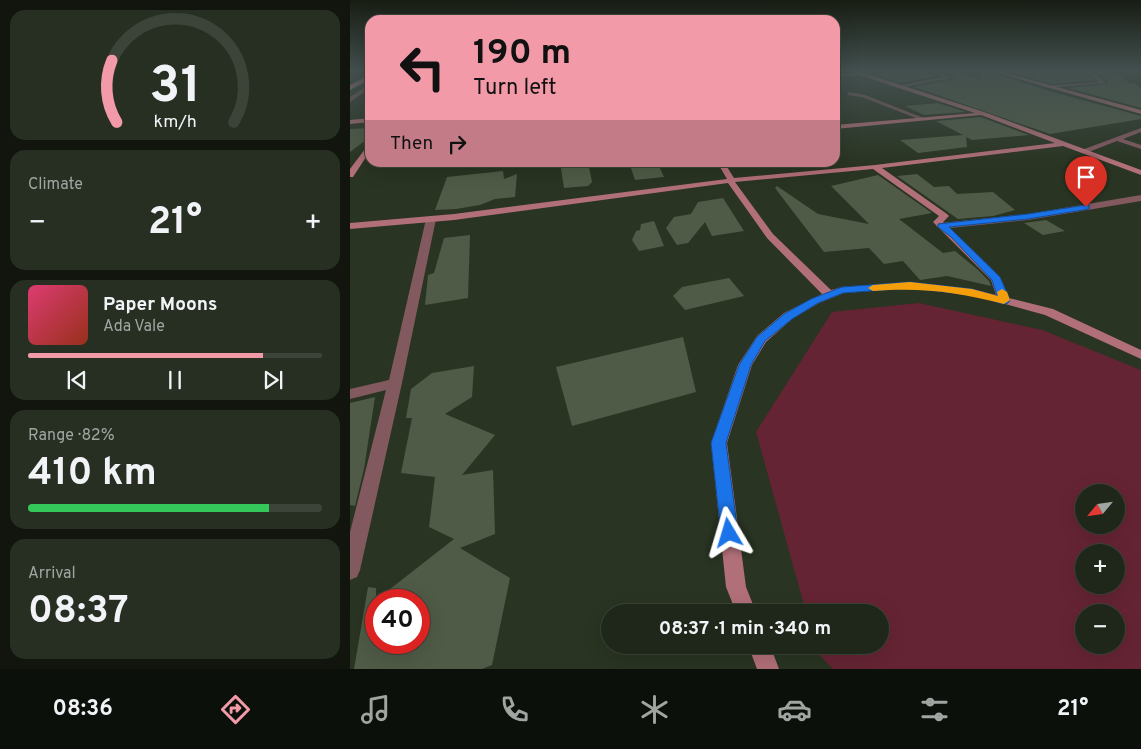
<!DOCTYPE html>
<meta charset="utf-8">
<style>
body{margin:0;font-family:Overpass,sans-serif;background:#272f23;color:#f1f3f6;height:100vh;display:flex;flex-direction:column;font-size:19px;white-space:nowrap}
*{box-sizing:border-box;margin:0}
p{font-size:16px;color:#a1a5a2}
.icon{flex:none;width:28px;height:28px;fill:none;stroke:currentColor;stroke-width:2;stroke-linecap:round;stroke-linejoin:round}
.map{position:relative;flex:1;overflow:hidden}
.details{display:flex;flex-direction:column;gap:10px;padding:10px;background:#11150e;width:350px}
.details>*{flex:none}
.top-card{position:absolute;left:15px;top:15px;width:475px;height:152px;border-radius:15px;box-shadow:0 5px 20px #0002,0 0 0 1px #3c4439;background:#f39aa9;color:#111;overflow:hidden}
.needle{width:32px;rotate:241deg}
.buttons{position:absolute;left:725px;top:484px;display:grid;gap:10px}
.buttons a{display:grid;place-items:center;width:50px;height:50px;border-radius:50%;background:#1f271a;box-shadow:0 5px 20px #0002,0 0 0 1px #3c4439;font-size:25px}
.speed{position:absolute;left:15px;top:589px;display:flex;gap:10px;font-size:25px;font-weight:700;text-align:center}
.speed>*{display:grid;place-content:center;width:65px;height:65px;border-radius:50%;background:#1f271a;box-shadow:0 5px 20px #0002,0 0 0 1px #3c4439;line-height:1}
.speed .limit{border:8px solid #d22;background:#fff;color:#111}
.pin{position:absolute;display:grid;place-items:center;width:42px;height:42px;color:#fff;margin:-51px -21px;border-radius:50% 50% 50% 0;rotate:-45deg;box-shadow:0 0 5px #0007}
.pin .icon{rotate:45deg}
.me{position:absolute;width:55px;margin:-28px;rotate:353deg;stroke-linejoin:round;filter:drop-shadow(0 0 4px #0008)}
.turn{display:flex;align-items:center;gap:18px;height:105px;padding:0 25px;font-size:22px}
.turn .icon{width:65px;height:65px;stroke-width:2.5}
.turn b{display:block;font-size:35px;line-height:42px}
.then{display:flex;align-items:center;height:48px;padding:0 25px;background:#0003;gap:10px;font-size:19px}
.big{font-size:38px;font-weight:700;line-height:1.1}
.details .tile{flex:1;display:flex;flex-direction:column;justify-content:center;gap:8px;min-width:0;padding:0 18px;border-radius:15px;background:#272f23}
.details .dial{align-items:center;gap:0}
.dial svg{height:130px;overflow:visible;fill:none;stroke:#3c4439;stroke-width:7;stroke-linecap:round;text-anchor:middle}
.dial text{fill:#f1f3f6;stroke:none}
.song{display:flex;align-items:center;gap:15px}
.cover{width:60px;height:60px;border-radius:8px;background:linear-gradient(135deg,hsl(340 70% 55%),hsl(10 70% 35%))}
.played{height:5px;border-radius:2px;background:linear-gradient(90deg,#f39aa9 80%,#3c4439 80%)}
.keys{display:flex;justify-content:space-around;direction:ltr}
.heat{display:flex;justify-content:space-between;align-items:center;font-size:28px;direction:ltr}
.charge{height:8px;border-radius:4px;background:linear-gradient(90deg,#34c759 82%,#3c4439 0)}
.trip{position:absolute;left:251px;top:604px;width:288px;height:50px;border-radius:25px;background:#1f271a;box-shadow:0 5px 20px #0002,0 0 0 1px #3c4439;font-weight:700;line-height:50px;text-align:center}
.tabs{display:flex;height:80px;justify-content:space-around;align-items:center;background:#0c100a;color:#a1a5a2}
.tabs .icon{width:35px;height:35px}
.tabs .current{color:#f39aa9}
.tabs b{font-size:22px;color:#f1f3f6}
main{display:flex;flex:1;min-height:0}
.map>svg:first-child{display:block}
</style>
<main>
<section class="details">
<div class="tile dial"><svg viewBox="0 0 100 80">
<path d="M14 69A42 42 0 1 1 86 69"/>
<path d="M14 69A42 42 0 0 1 11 31" stroke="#f39aa9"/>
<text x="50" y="56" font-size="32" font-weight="700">31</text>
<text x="50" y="72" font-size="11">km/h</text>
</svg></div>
<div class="tile"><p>Climate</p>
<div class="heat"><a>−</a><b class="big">21°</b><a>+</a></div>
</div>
<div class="tile">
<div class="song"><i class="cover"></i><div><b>Paper Moons</b><p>Ada Vale</p></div></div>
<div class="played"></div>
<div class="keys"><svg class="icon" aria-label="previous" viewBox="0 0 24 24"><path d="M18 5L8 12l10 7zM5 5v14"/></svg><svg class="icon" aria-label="pause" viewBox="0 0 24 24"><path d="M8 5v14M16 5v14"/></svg><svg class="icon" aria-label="next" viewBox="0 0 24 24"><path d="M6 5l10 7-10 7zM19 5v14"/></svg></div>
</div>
<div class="tile"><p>Range · 82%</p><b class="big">410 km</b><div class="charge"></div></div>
<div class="tile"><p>Arrival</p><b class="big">08:37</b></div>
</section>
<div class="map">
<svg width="791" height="669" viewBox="0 0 791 669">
<rect width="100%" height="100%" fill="#293422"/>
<path fill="#652433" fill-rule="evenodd" d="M569,303L692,330L791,370V669H483L467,652L465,645H530V612H456L406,432L482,312ZM734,492H766V525H734ZM734,552H766V585H734ZM734,612H766V645H734Z"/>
<g fill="#4f5b46" fill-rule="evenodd">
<polygon points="555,70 574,70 587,76 551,83 525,75"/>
<polygon points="588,70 601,70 631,80 632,70 635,70 696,90 791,116 791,119 700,134 564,87 604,79 603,76"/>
<polygon points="671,70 732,70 744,80 702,84 663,73"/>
<polygon points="743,70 763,70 779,83 784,83 791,89 791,108 718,88 758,84 758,81"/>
<polygon points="588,103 616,112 574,115 555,106"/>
<polygon points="631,117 679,135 622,140 616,137 617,147 568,153 550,140 613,135 586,121"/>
<polygon points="20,128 16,140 0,152 0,129"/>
<polygon points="210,162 238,162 242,182 238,186 214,188"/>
<polygon points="279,162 307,162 314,177 285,180"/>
<polygon points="153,171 154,179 167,174 165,197 145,199 130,205 106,209 85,210 97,177"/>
<polygon points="567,174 584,187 599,186 607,194 643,192 665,210 643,216 608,219 547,176"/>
<polygon points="528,175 582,213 549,219 593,253 605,251 627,269 639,281 641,286 597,276 570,280 553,261 534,264 519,248 474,252 425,188 427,186 468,214 519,224 481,186"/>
<polygon points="373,198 394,231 362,236 355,222 338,243 327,245 316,228 324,217 341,214 348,202"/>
<polygon points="696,220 715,231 693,235 674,223"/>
<polygon points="304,221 314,246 289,251 282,240 286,231 290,230 291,224"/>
<polygon points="120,235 118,298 75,305 78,275 84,273 94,238"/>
<polygon points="379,278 394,296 335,310 323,296 332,287"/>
<polygon points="333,337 346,392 222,426 206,367"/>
<path d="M124,366L122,397L95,414L145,435L112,475L143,470L145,534L110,548L160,578L142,665L132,669H4L18,587L26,588V600L104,539L79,527L85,477L51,473L62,418H56L61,389L82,373ZM26,600H69V642H26Z"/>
<polygon points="25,397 14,469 5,506 0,505 0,403"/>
</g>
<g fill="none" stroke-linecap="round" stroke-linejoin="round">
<g fill="#835960" fill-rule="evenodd">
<polygon points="523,70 531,70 515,75 513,74"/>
<polygon points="576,70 583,70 602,78 549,88 546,86 594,77"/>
<polygon points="658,70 669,70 650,74 648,73"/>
<polygon points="734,70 739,70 757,83 697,88 694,86 749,82"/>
<polygon points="777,70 791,70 791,72"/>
<polygon points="20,84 20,88 0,102 0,97"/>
<polygon points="499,92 515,95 576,119 571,120 512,97 497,95"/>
<polygon points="791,128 791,132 773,139 791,145 791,149 767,141 736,153 729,151"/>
<polygon points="791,195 791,201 678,220 591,229 586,226 591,223 678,214"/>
<polygon points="81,216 86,219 52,383 10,570 7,577 0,580 0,532 36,390 0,399 0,389 39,380 76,219"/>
</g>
<g fill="#b16f79" fill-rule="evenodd">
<path d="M497,70H505L637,113L791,170V175L713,146L532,168L597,214L599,216L593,222L650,277L659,298L703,309L791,350V359L695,315L622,295L560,288L494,293L469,303L442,319L416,342L402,365L377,443L396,587L406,612H386L376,587L361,443L388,365L407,336L434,313L472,294L417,238L378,183L104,220L0,229V223L104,214L377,179L367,162H374L384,178L525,165L705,143L631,115L485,129V125L625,113L509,75L485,77V75L503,73ZM523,169L589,216L583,222L641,280L646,295L622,289L560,282L492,287L481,290L423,234L385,182Z"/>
<polygon points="637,70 645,70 791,110 791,114"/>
<polygon points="20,118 20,122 0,124 0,120"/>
<polygon points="20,144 20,151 3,177 0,177 0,169 18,145"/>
<polygon points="398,645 420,645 429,669 407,669"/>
</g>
<polygon fill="#f38d9f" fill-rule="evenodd" points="20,75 20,79 0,90 0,85"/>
</g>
<linearGradient id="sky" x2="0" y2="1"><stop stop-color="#171d13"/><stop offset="0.43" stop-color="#43504f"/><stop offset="1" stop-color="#43504f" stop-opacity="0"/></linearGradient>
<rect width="791" height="164" fill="url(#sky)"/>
<polygon fill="#1a73e8" stroke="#114b97" points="736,205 739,205 739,209 678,219 599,227 650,277 660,300 658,303 654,304 622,295 560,288 493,293 468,303 442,319 415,341 401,365 376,443 388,533 385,539 379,541 373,539 371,533 361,443 389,365 407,337 434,314 461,299 492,287 560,282 622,289 647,296 642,280 601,237 588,227 588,224 678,214"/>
<path fill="#f59e0b" d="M560,282L622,289L648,296L647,292L652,289L657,292L660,300L654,304C608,292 571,287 523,291L518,288L523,285Z"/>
</svg>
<div class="buttons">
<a><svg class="needle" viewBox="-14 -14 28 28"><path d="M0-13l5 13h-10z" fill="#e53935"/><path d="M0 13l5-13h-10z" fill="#a1a5a2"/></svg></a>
<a>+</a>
<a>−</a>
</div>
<div class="speed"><div class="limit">40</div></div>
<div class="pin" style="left:736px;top:207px;background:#d93025"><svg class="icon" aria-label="arrive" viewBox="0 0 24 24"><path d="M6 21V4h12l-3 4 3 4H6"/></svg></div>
<svg class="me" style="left:379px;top:533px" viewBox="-20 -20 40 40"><path d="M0-17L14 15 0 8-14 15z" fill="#1a73e8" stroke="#fff" stroke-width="4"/></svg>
<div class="trip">08:37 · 1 min · 340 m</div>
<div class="top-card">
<div class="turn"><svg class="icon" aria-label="left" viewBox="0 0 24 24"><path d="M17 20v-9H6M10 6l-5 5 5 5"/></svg><div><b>190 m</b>Turn left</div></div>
<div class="then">Then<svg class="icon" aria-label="right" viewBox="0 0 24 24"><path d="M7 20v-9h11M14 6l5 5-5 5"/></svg></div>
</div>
</div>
</main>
<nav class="tabs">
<b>08:36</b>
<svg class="icon current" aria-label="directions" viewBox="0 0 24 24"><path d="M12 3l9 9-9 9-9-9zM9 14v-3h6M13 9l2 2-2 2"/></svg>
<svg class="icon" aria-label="music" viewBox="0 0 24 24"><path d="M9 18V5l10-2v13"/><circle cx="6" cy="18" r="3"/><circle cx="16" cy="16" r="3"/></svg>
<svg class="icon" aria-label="phone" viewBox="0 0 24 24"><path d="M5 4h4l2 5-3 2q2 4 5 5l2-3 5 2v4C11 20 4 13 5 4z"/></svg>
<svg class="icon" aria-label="climate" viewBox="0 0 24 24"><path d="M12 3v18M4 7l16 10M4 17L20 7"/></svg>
<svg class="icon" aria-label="car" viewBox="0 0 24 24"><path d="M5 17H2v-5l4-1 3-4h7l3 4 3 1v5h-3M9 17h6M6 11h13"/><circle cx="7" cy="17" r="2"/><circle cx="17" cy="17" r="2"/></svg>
<svg class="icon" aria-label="filters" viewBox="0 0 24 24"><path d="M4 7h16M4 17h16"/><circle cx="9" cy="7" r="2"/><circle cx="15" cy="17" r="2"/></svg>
<b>21°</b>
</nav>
